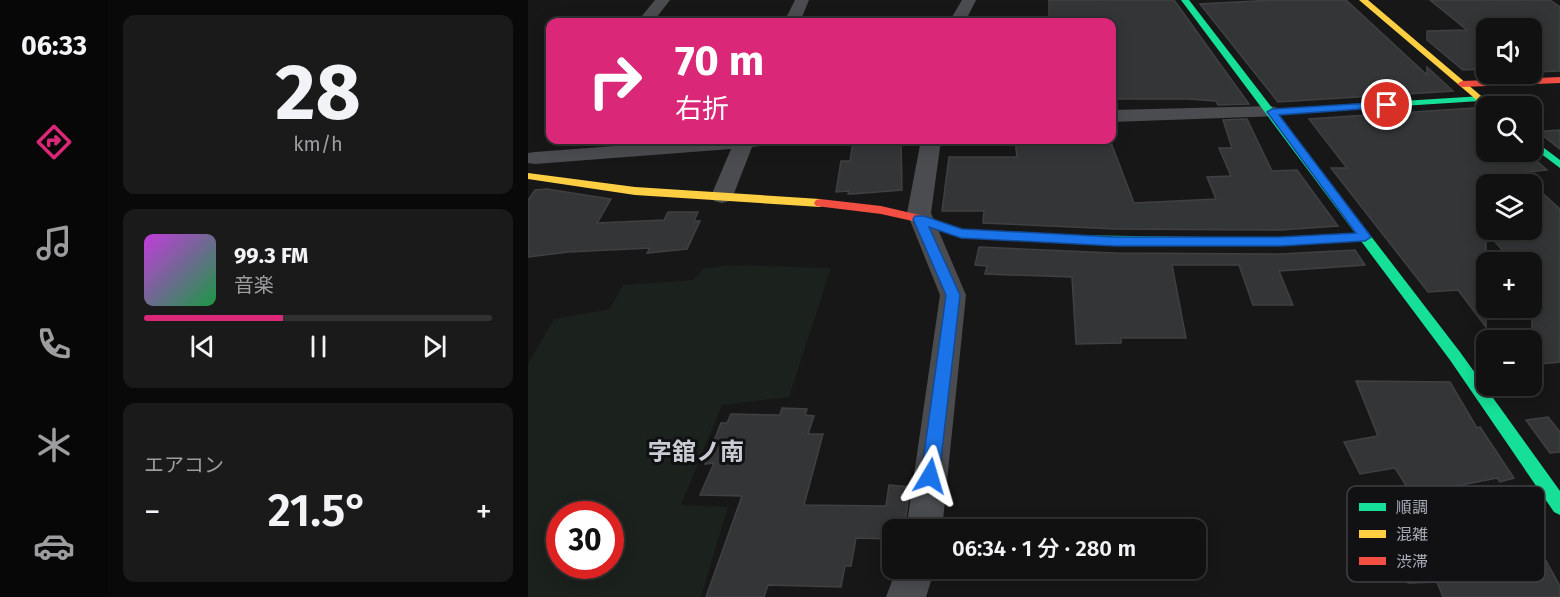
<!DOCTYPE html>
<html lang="ja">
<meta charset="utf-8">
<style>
body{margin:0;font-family:"Fira Sans","Noto Sans JP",sans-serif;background:#1a1a1a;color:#f1f3f6;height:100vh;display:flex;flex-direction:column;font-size:22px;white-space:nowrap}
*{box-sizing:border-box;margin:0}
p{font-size:20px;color:#9c9d9f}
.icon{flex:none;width:33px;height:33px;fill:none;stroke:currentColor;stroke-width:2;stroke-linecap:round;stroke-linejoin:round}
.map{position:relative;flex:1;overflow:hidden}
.drawer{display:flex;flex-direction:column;gap:15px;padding:15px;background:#090909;width:420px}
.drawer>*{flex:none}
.top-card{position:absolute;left:18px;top:18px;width:570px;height:126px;border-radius:12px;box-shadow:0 3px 15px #0003,0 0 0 2px #303131;background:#db2777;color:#fff;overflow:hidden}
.controls{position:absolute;left:948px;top:18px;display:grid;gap:12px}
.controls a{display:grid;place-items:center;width:66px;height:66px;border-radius:12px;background:#111;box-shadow:0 3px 15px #0003,0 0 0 2px #303131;font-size:30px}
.speed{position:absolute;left:18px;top:501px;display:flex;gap:12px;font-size:30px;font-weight:700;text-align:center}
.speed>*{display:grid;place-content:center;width:78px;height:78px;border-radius:50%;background:#111;box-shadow:0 3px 15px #0003,0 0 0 2px #303131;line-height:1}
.speed .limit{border:9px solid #d22;background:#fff;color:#111}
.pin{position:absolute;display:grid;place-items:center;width:51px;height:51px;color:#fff;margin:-26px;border:3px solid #fff;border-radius:50%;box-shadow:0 2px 6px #0007}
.me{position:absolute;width:66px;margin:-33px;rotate:7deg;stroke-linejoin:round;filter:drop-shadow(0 0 4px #0008)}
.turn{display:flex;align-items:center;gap:21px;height:126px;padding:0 30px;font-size:27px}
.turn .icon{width:78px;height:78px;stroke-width:2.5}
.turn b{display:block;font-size:42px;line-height:51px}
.big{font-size:45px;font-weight:600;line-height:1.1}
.drawer .widget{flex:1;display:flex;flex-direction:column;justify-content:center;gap:9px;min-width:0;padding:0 21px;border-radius:12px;background:#1a1a1a}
.drawer .dial{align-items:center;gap:0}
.dial b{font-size:78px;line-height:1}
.song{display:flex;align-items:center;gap:18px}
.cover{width:72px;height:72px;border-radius:9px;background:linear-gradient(135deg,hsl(290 70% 55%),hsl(140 70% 35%))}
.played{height:6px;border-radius:3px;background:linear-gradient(90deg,#db2777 40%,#303131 40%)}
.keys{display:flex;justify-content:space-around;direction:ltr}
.heat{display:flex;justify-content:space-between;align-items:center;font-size:33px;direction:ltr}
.trip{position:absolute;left:354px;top:519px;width:324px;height:60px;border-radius:12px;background:#111;box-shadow:0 3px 15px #0003,0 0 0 2px #303131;font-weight:600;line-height:60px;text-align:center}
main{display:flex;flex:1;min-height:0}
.dock{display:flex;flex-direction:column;width:108px;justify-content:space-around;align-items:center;background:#070707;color:#9c9d9f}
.dock .icon{width:42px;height:42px}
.dock .active{color:#db2777}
.dock b{font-size:27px;color:#f1f3f6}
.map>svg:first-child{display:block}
</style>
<main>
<nav class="dock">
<b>06:33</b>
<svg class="icon active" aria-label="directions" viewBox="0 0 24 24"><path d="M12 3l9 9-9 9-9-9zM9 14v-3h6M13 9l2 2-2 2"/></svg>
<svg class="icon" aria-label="music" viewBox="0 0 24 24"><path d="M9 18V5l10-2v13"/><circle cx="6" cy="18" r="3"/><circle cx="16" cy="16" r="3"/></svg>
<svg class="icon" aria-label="phone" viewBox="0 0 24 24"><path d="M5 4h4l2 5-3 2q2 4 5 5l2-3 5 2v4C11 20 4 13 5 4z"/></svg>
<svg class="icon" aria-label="climate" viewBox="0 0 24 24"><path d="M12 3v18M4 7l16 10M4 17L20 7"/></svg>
<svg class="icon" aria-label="car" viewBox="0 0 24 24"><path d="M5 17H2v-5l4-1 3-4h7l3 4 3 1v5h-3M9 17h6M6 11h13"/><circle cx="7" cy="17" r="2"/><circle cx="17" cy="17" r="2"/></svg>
</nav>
<section class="drawer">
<div class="widget dial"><b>28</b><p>km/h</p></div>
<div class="widget">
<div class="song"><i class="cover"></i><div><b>99.3 FM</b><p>音楽</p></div></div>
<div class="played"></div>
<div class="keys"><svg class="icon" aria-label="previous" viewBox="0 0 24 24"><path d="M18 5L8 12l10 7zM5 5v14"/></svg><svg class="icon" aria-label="pause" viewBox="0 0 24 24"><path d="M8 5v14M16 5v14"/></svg><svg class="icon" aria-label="next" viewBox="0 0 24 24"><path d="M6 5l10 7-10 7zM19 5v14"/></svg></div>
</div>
<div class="widget"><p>エアコン</p>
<div class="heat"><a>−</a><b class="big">21.5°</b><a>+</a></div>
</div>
</section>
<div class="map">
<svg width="1032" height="597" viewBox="0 0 1032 597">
<rect width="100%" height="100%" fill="#171717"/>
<path fill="#1b211c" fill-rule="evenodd" d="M203,265L303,268L261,397L194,405L153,505L200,507L173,597H0V364L26,319L82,309L95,285L165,280L175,269ZM82,514V566H32V514Z"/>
<g fill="#343537" stroke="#3f4043" stroke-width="1.5">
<polygon points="521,0 646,0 721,104 690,105 688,101 660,99 584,99 584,22 521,22"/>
<polygon points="746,0 818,0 899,75 899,67 925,91 750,102 672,4"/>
<polygon points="902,0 1022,0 1032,7 1032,71 1008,72 1004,68 1004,28 958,28 958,69 935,70 899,40 899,31 939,30"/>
<polygon points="946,108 958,118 958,152 998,152 1019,170 992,173 1032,209 1032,362 1004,365 1004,262 985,262 960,234 1004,231 1004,184 958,184 958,327 930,290 900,292 803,168 819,168 781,119"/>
<polygon points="719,119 744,171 769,170 810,226 752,230 587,229 455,223 456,211 414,211 421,157 489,157 487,140 582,140 606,203 688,199 679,177 703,176 691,148 704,148 695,120"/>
<polygon points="1032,130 1032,149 1014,135 1004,132"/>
<polygon points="354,140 373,140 374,190 324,194 320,194 321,191 308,192 313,161 322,161 325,142"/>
<polygon points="19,189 83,199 69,223 136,220 140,212 170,212 166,221 172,221 159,249 119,253 122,248 40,252 0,257 0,200 7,190"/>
<polygon points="451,247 587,253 752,254 827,250 837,265 751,271 765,305 725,305 711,265 644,265 658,338 593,338 593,343 548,344 544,277 457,274 459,266 447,265"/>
<polygon points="828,381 922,382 949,428 952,427 986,478 972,482 969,478 884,495 867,468 832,474 816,442 850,436"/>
<polygon points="254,408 279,409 277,415 286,416 280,434 295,434 276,505 358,506 361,485 382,487 376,530 364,530 364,539 328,538 323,566 317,566 313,587 240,585 236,597 178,597 214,496 172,495 186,463 177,464 193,423 199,423 203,414 252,415"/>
<polygon points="1020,417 1032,432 1032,452 1022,453 998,420"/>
<polygon points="992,530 1008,559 1018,561 1032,586 1032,597 915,597 909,582 880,583 862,533"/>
</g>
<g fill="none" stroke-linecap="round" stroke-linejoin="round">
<g fill="#4b4c50" fill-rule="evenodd">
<polygon points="127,0 142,0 125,22 109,22"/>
<polygon points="267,0 281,0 272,22 256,22"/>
<polygon points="434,0 448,0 437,22 421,22"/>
<polygon points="743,106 750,108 753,112 750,116 584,122 584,110"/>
<polygon points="166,140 250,140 247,144 224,147 205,196 202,201 194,203 186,201 183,196 203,149 7,164 0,163 0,153 7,152"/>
<polygon points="393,140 413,140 403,213 438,295 414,530 378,530 412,295 379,213"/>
<polygon points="369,568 407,568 398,597 358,597"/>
</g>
<g fill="#16e098" fill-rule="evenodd">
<polygon points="653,0 661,0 745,109 955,96 955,100 952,101 749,114 932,352 1032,491 1032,515 1026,512 922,360 833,241 752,246 529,242 527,239 529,236 533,235 752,238 827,233"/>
<polygon points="1004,139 1032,160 1032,168 1004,147"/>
</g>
<g fill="#ffcf43" fill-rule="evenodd">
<polygon points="831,0 840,0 965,106 958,108"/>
<polygon points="0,173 107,187 292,199 298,203 292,207 107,195 0,179"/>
</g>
<g fill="#f24e42" fill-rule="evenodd">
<polygon points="1032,77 1032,83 934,87 929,84 934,81"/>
<polygon points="292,199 353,206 396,216 434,230 533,235 539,239 533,243 433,238 389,222 353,214 288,206 286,203 288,200"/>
</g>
</g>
<polygon fill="#1a73e8" stroke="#114b97" stroke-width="1.5" points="859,102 864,105 862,107 751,115 841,234 843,237 837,241 752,246 587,246 433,238 401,227 432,295 411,476 408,482 402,484 396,482 393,476 418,295 385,219 387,216 396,216 434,229 587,237 752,237 828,233 739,112 744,109"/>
<g text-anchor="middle" stroke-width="6" stroke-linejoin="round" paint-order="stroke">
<g font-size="24" font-weight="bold" fill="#c9ccd4" stroke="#111113">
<text x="168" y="460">字舘ノ南</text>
</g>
</g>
<rect x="819" y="486" width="198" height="96" rx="9" fill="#111113" stroke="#3e4045" stroke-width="1.5"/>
<rect x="831" y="503" width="27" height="8" fill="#16e098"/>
<rect x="831" y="530" width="27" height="8" fill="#ffcf43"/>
<rect x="831" y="557" width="27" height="8" fill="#f24e42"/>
<g font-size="16" fill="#a8adb8">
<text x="868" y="513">順調</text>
<text x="868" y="540">混雑</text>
<text x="868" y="567">渋滞</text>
</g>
</svg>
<div class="controls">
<a><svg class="icon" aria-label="sound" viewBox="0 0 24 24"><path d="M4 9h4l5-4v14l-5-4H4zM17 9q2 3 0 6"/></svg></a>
<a><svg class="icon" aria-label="search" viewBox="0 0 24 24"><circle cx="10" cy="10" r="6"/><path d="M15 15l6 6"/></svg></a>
<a><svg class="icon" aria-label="layers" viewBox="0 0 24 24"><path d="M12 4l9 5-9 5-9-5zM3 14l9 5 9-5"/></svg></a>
<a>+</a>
<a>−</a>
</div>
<div class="speed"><div class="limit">30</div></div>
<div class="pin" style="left:859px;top:105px;background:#d93025"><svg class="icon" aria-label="arrive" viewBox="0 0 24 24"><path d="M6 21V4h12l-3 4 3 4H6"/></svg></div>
<svg class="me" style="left:402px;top:476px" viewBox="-20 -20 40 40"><path d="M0-17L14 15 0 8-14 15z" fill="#1a73e8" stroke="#fff" stroke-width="4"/></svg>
<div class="trip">06:34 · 1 分 · 280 m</div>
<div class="top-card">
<div class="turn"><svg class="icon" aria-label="right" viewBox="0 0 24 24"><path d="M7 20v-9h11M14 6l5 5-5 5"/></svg><div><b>70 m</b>右折</div></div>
</div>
</div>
</main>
